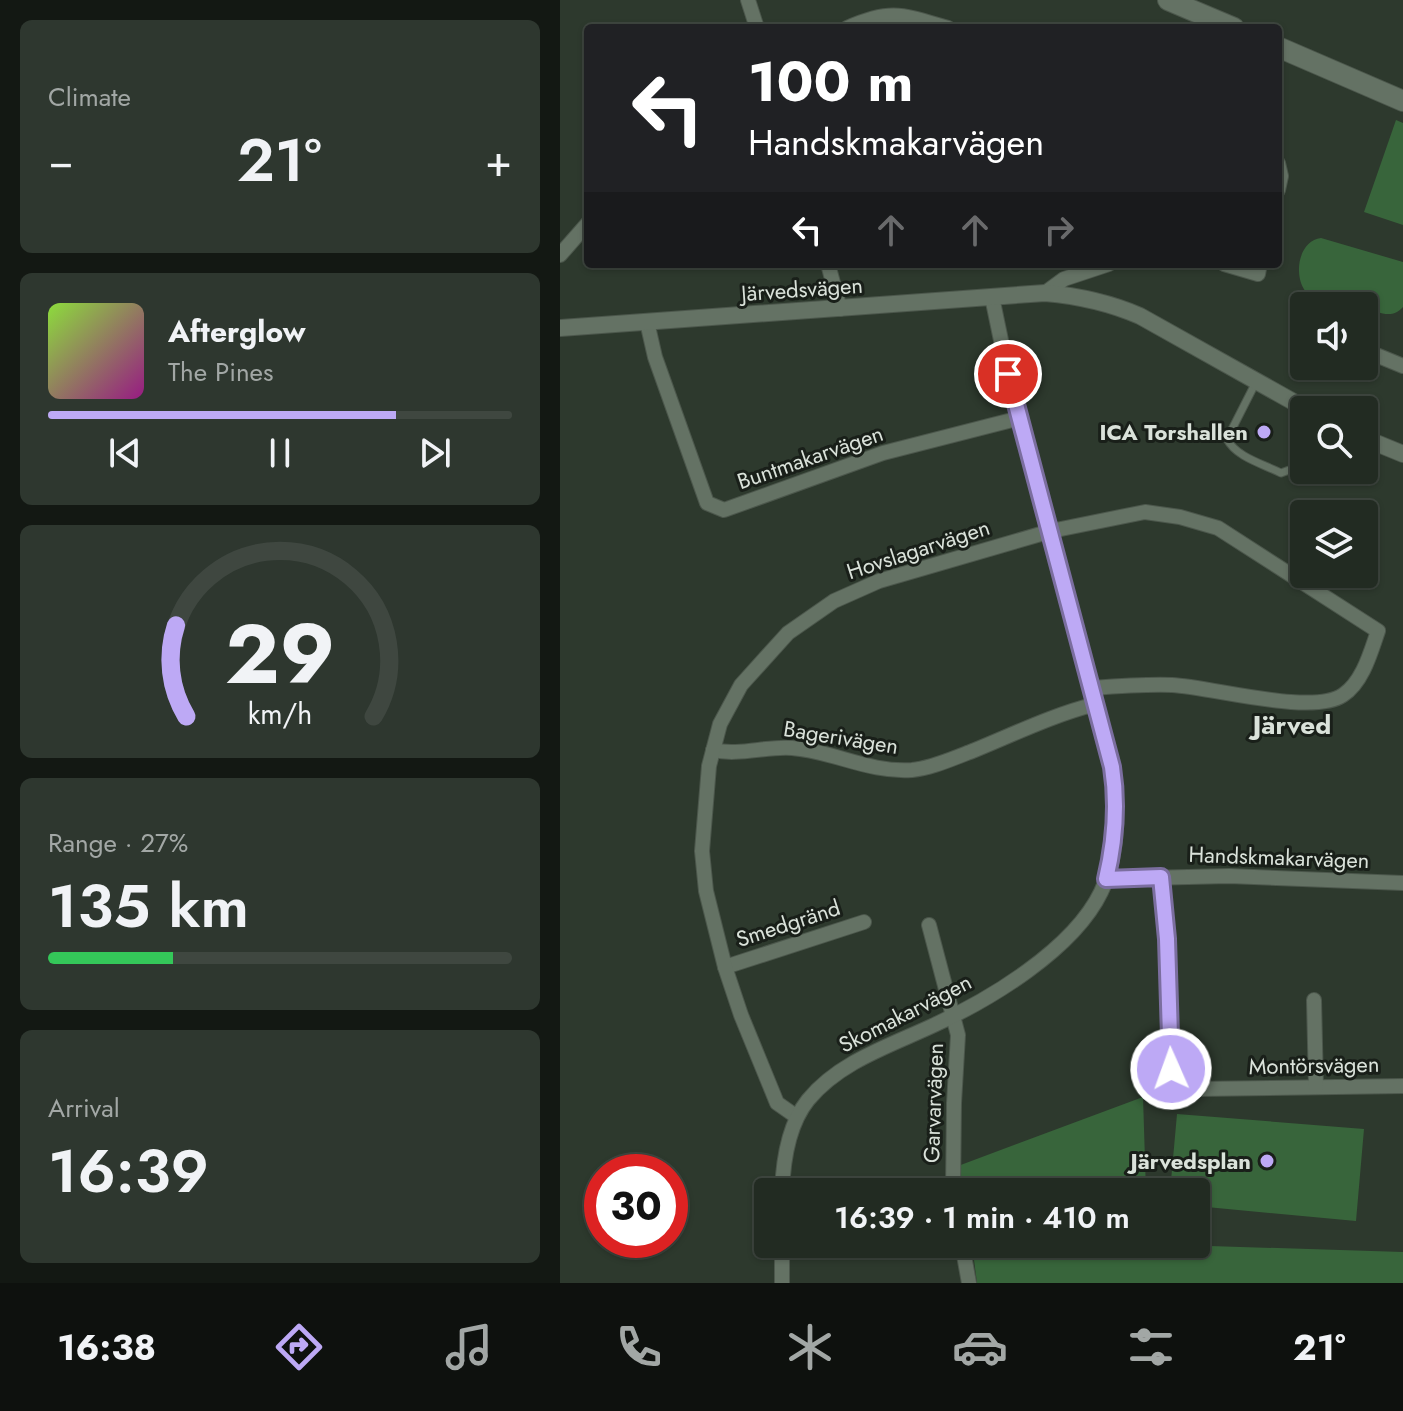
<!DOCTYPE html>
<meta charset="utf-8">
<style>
body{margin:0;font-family:Jost,sans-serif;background:#2e372f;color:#f1f3f6;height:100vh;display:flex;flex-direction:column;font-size:30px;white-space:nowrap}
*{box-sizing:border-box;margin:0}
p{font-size:26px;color:#a2a7a5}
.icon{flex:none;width:44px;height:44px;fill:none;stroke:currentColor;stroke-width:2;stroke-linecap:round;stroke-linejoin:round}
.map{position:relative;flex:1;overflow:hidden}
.sheet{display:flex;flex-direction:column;gap:20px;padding:20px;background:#131813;width:560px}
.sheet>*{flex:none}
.top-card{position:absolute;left:24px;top:24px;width:698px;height:244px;border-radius:8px;box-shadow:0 2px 6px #0004,0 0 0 2px #3f4740;background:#202124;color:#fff;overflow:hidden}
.controls{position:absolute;left:730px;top:292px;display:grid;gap:16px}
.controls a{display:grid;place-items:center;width:88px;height:88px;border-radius:8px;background:#222b22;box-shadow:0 2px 6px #0004,0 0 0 2px #3f4740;font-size:40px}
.speed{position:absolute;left:24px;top:1154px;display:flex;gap:16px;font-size:40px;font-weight:700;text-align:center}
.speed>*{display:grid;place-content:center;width:104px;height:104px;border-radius:50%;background:#222b22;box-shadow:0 2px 6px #0004,0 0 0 2px #3f4740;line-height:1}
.speed .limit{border:12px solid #d22;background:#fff;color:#111}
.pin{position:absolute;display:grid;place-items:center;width:68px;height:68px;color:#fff;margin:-34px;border:4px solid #fff;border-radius:50%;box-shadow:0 2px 8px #0007}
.me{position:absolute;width:88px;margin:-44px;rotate:358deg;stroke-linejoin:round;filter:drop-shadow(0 0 6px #0008)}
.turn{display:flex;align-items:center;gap:28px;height:168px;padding:0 32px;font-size:36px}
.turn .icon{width:104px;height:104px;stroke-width:2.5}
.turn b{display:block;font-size:56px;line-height:68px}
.lanes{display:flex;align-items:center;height:76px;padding:0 32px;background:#0003;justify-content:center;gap:40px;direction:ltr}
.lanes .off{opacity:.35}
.big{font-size:60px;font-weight:600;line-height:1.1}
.sheet .card{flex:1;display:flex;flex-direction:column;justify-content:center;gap:12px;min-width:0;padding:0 28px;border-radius:12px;background:#2e372f}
.sheet .dial{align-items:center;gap:0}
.dial svg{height:208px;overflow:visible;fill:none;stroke:#3f4740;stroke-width:7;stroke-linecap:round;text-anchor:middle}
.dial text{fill:#f1f3f6;stroke:none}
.song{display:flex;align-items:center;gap:24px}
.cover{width:96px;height:96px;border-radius:12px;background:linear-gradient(135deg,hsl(90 70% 55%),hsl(310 70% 35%))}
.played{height:8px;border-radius:4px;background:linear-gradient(90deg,#bda9f5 75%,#3f4740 75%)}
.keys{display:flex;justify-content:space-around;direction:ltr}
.heat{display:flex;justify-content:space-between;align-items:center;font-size:44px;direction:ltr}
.charge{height:12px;border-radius:6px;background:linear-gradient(90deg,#34c759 27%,#3f4740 0)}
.trip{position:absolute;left:194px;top:1178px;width:456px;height:80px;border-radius:8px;background:#222b22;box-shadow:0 2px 6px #0004,0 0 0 2px #3f4740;font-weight:600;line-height:80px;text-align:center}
.tabs{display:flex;height:128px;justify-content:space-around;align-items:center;background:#0e110e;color:#a2a7a5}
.tabs .icon{width:56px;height:56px}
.tabs .selected{color:#bda9f5}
.tabs b{font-size:36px;color:#f1f3f6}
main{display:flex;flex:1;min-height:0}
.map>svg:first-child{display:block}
</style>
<main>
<section class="sheet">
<div class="card"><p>Climate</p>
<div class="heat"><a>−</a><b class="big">21°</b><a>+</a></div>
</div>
<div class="card">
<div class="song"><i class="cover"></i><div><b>Afterglow</b><p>The Pines</p></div></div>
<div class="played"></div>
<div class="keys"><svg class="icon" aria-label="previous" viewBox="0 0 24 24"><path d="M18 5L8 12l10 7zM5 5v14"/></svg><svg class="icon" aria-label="pause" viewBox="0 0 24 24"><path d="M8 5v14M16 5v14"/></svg><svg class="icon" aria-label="next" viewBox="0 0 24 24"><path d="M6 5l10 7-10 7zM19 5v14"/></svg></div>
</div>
<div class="card dial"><svg viewBox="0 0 100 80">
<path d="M14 69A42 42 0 1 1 86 69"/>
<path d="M14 69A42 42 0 0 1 10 34" stroke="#bda9f5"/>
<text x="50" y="56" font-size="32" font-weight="700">29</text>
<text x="50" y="72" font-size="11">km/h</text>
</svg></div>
<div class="card"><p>Range · 27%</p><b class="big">135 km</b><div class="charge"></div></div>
<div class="card"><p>Arrival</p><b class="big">16:39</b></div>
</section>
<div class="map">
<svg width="843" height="1283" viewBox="0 0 843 1283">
<rect width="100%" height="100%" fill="#2d392d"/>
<g fill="#38653b">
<polygon points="836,120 843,123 843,225 804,212"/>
<path d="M761,238L843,262V307C832,320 819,312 804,308V306L746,292C733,276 738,241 761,238Z"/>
<polygon points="583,1097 586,1192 403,1192 398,1166"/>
<polygon points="617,1114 804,1129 796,1221 636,1206 636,1192 610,1192"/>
<polygon points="412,1244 587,1244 843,1252 843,1283 417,1283"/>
</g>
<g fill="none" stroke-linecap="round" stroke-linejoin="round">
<defs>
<path id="service" d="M696,382L667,439C676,457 703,464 721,473L732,469L744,443"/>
<g id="minor">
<polyline points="188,0 197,28"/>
<path d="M287,28C331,8 344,15 388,28"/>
<polyline points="718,163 721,176 718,190"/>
<polyline points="0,255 28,223"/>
<polyline points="268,264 280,309"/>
<polyline points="664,264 698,274 700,264"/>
<polyline points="485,293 504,279 549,264"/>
<polyline points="87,322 95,357 147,503 164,510 323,453 460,418"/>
<polyline points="804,350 843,366"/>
<path d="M153,750C179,756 206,746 232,748C273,751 309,773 352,770C372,768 391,759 410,752C452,735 492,715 536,704"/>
<path d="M601,877L607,939L611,1069C614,1083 623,1088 636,1089L843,1086"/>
<polyline points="546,879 669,876 843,883"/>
<polyline points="369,925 398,1035 394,1103 393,1192"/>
<polyline points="165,967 304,922"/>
<polyline points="754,1000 756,1087"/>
<path d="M237,1117L217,1103L181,1015L165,967L146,891L142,851L149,766L160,724L181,685L228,633L274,601L319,581L491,531L585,512L620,517L658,528L818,631C811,651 803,682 783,695C752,716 652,687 612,685C586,684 559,686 532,688"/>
<path d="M222,1192C223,1161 228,1125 248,1100C279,1062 329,1046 372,1026C429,1000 513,950 541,892C559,855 559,806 552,767L448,374L432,297"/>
<polyline points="222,1244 222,1283"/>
<polyline points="402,1244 409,1283"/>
</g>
<g id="tertiary">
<path d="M0,328L485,293C519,296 548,302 580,316L748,410"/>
<polyline points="804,438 843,454"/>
</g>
<g id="secondary">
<polyline points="608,0 674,28"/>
<polyline points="718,47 843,101"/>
</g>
</defs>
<use href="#service" stroke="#4c574c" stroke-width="9"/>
<use href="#minor" stroke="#4c574c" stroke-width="16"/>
<use href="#tertiary" stroke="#4c574c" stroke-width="18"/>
<use href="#secondary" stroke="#4c574c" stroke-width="22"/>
<use href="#service" stroke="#647264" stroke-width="7"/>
<use href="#minor" stroke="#647264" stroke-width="14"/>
<use href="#tertiary" stroke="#647264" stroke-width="16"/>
<use href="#secondary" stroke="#647264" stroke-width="20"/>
</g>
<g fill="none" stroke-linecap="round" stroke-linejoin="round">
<defs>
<path id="route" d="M448,374L552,767C558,805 555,841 546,879L601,877L607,939L611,1069"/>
</defs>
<use href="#route" stroke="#7b6e9f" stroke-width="20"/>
<use href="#route" stroke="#bda9f5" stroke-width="14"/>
</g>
<g fill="#bda9f5" stroke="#191f19" stroke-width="3">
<circle cx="704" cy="432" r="8"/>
<circle cx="707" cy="1161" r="8"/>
</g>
<g text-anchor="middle" stroke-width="6" stroke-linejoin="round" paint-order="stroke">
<g font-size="22" fill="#dae2da" stroke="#191f19">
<text transform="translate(242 289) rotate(-4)" y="8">Järvedsvägen</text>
<text transform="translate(250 457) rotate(-19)" y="8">Buntmakarvägen</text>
<text transform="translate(358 549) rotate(-18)" y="8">Hovslagarvägen</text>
<text transform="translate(281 737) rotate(9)" y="8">Bagerivägen</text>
<text transform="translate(719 857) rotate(2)" y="8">Handskmakarvägen</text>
<text transform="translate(228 923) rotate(-18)" y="8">Smedgränd</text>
<text transform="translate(345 1013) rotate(-27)" y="8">Skomakarvägen</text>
<text transform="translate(754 1065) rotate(-1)" y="8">Montörsvägen</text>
<text transform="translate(373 1103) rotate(-88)" y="8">Garvarvägen</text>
</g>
<g font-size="22" font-weight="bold" fill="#dae2da" stroke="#191f19" text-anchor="end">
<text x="688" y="440">ICA Torshallen</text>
<text x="691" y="1169">Järvedsplan</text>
</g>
<g font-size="26" font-weight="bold" fill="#dae2da" stroke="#191f19">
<text x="732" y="734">Järved</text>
</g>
</g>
</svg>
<div class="controls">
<a><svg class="icon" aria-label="sound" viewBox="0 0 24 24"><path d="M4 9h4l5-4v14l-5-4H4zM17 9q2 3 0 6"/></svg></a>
<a><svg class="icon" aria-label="search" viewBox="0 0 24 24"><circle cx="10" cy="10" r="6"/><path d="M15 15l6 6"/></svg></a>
<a><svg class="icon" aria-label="layers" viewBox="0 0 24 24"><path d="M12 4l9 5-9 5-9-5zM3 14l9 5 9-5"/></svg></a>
</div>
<div class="speed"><div class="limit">30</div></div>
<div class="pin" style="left:448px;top:374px;background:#d93025"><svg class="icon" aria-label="arrive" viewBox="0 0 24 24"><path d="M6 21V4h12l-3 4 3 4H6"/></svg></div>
<svg class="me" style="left:611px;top:1069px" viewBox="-20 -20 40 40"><circle r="17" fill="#bda9f5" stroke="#fff" stroke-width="3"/><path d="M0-11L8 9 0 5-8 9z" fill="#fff"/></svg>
<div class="trip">16:39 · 1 min · 410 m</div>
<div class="top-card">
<div class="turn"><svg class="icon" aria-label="left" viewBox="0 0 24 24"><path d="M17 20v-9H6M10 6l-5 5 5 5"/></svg><div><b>100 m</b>Handskmakarvägen</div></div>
<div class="lanes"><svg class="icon" aria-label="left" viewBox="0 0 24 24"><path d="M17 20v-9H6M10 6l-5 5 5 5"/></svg><svg class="icon off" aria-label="ahead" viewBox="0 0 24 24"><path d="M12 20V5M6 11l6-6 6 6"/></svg><svg class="icon off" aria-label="ahead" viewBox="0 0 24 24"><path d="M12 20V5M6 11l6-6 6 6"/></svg><svg class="icon off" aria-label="right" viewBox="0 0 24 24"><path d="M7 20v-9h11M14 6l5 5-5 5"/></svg></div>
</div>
</div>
</main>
<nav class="tabs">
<b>16:38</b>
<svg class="icon selected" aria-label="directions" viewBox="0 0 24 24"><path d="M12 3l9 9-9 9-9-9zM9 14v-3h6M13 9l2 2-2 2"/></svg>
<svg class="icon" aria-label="music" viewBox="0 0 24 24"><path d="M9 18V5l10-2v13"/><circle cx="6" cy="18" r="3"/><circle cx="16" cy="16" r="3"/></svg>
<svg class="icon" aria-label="phone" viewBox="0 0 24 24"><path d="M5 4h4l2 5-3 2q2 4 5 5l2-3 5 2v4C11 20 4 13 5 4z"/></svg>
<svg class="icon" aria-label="climate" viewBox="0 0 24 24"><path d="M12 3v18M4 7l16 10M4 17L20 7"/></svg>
<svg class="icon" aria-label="car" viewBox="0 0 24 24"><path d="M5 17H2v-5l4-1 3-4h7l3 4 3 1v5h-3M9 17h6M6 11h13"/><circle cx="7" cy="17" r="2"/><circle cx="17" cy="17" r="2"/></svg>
<svg class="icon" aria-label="filters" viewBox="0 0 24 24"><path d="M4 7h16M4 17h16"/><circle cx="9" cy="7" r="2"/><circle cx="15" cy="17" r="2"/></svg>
<b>21°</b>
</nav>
